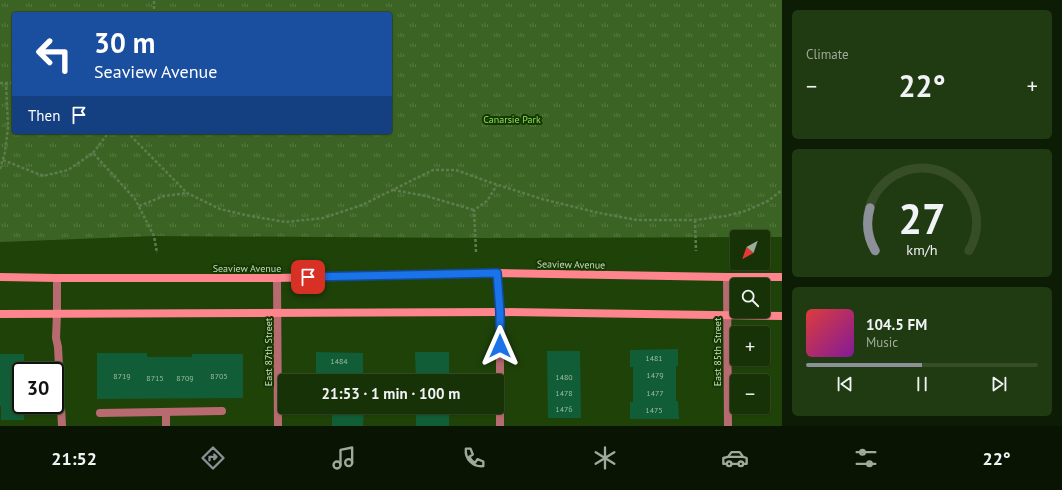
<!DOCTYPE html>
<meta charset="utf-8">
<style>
body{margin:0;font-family:"PT Sans",sans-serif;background:#203a11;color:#f1f3f6;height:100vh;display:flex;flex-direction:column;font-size:15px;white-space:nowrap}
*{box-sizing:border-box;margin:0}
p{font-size:13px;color:#9eaa9b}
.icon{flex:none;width:22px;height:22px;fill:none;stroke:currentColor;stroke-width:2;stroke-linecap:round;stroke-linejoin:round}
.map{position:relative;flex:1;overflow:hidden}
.side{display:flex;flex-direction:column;gap:10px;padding:10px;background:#0d1c04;width:280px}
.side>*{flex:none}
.hud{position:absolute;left:12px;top:12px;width:380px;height:122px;border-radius:4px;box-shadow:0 1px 3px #0004,0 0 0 1px #364d28;background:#1a4fa0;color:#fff;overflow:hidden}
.needle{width:26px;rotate:220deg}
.buttons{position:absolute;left:730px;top:230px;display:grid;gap:8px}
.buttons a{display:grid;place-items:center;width:40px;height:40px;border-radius:4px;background:#173207;box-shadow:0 1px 3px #0004,0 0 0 1px #364d28;font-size:20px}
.speed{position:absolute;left:12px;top:362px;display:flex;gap:8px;font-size:20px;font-weight:700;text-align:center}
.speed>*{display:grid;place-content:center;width:52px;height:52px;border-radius:50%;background:#173207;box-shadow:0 1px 3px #0004,0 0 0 1px #364d28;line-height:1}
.speed .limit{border:2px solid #111;border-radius:6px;background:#fff;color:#111}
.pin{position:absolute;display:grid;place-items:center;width:34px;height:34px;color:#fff;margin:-17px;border-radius:8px;box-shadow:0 2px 6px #0006}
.me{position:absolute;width:44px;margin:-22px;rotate:0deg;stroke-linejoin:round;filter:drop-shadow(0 0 3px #0008)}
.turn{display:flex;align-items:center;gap:14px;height:84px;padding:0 16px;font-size:18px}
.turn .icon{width:52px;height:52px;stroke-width:2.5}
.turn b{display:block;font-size:28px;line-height:34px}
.then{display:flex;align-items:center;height:38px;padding:0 16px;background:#0003;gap:8px;font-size:15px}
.big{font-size:30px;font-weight:800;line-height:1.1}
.side .widget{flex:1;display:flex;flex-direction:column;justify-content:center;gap:6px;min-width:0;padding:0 14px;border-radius:6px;background:#203a11}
.side .dial{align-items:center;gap:0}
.dial svg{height:104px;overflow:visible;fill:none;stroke:#364d28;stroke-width:7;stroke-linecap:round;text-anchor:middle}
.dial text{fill:#f1f3f6;stroke:none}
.song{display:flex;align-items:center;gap:12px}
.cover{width:48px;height:48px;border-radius:6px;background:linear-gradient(135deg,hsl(0 70% 55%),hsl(290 70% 35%))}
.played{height:4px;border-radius:2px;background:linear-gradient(90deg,#8c9099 50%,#364d28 50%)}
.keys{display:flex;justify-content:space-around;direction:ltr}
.heat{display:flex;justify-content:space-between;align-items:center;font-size:22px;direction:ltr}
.trip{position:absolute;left:278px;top:374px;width:226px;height:40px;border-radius:4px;background:#173207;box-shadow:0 1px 3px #0004,0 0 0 1px #364d28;font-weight:800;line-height:40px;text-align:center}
.tabs{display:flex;height:64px;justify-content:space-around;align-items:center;background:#091403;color:#9eaa9b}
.tabs .icon{width:28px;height:28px}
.tabs .on{color:#8c9099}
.tabs b{font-size:18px;color:#f1f3f6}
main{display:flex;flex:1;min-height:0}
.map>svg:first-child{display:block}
</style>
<main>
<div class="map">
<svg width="782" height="426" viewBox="0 0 782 426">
<defs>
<pattern id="grass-tufts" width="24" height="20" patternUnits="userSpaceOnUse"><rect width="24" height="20" fill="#3b6424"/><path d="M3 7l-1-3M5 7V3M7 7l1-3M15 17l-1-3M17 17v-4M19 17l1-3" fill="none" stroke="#567a42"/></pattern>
</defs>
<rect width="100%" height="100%" fill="#1f4209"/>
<path fill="url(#grass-tufts)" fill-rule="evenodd" d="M0,0H782V237L475,238L154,236L0,242ZM14,14H390V132H14Z"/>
<g fill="#115d37">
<polygon points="678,349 678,366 676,366 676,401 678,401 679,419 630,419 630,402 633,402 633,367 630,367 630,350"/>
<polygon points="547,351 580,351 581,418 548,418"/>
<polygon points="316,352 363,353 363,381 316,381"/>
<polygon points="415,352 449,352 449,381 416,381"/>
<polygon points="97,353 147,353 147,357 192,357 192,354 243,354 243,398 97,399"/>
<polygon points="0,354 24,354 24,371 21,371 21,405 24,405 24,420 1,420 1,406 0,406"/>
<polygon points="332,407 364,407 363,426 332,426"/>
<rect x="416" y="407" width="33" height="19"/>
</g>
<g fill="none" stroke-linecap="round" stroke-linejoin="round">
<g stroke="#5e7c4d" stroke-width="2.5" stroke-dasharray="3 2" stroke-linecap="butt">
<polyline points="154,14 154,0"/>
<polyline points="0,83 14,83"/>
<polyline points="127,132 187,193 220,209 250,216 286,222 323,218 362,205 433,170 456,170 489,182 542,199 599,213 637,220 695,220 726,216 745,211 768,201 782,190"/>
<polyline points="93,153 109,132"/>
<polyline points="3,160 43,176 68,170 93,153 135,199 154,236 157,253"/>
<polyline points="0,169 5,152 8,127 6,83"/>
<polyline points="393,190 426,196 474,210"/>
<polyline points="139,206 164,196 187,193"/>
<polyline points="695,220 696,251"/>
<polyline points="476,252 474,210 487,201 497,185"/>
</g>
<g stroke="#b76a70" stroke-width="8">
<polyline points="100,413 222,411"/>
<polyline points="166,426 166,412"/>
</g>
<g stroke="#b76a70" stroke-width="8">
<polyline points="497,273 500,312 500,426"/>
<polyline points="727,277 728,426"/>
<polyline points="57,278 57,313 56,338 58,347 62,426"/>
<polyline points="277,278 278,426"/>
</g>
<g stroke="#fe848e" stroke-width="8">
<polyline points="0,277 57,278 277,278 497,273 727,277 782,277"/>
<polyline points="0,314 500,312 782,316"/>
</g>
</g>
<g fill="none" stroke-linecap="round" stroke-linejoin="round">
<defs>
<polyline id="route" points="308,277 497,273 500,312 500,346"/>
</defs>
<use href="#route" stroke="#114b97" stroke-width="10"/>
<use href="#route" stroke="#1a73e8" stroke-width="7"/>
</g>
<g text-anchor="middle" stroke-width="4" stroke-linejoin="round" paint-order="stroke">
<g font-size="8" fill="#9abc9c">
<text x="654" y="361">1481</text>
<text x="339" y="364">1484</text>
<text x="655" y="378">1479</text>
<text x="122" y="379">8719</text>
<text x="219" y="379">8705</text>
<text x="564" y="380">1480</text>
<text x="155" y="381">8715</text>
<text x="185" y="381">8709</text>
<text x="564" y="396">1478</text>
<text x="655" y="396">1477</text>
<text x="564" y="412">1476</text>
<text x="654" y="413">1475</text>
</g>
<g font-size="10" fill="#8ce25d" stroke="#153700">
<text x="512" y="123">Canarsie Park</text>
</g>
<g font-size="10" fill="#c7dbbe" stroke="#153700">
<text transform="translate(571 264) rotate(1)" y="4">Seaview Avenue</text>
<text x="247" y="272">Seaview Avenue</text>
<text transform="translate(268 352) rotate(-90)" y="4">East 87th Street</text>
<text transform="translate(717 352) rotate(-90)" y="4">East 85th Street</text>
</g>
</g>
</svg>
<div class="buttons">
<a><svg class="needle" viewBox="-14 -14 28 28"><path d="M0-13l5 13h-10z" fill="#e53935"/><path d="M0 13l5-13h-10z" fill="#9eaa9b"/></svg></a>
<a><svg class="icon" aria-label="search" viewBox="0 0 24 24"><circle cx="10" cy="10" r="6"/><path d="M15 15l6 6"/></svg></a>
<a>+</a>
<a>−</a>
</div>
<div class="speed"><div class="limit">30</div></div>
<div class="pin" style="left:308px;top:277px;background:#d93025"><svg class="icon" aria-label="arrive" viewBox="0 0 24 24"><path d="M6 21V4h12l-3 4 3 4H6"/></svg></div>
<svg class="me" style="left:500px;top:346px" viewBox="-20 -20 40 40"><path d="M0-17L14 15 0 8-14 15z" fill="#1a73e8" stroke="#fff" stroke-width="4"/></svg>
<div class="trip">21:53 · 1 min · 100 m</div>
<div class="hud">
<div class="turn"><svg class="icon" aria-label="left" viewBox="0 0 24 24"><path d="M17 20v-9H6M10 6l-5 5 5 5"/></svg><div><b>30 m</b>Seaview Avenue</div></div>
<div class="then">Then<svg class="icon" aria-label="arrive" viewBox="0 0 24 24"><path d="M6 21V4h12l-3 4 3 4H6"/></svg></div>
</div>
</div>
<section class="side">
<div class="widget"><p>Climate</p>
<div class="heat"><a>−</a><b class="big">22°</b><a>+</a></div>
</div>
<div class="widget dial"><svg viewBox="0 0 100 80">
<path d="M14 69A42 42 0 1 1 86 69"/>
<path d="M14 69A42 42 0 0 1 10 36" stroke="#8c9099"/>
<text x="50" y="56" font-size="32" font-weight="700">27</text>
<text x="50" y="72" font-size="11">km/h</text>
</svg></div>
<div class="widget">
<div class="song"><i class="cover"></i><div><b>104.5 FM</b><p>Music</p></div></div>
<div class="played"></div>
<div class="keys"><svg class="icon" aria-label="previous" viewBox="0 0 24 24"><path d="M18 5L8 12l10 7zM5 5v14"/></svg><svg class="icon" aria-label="pause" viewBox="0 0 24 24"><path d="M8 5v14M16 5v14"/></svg><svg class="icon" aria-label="next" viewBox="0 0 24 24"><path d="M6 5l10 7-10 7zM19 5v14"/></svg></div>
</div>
</section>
</main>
<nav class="tabs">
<b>21:52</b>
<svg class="icon on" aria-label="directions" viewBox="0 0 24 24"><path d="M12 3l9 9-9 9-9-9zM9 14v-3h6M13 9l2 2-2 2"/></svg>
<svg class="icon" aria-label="music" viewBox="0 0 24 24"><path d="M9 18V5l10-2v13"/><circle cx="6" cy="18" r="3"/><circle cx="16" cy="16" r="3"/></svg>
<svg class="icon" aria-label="phone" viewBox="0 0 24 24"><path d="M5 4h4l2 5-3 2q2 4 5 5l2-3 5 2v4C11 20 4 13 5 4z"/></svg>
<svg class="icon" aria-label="climate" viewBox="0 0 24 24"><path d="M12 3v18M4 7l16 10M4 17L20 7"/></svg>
<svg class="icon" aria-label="car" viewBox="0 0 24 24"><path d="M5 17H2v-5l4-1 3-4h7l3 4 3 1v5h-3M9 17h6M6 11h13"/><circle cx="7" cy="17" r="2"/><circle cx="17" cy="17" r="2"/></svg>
<svg class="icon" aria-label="filters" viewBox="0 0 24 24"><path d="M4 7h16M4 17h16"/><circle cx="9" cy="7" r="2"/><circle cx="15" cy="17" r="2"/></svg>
<b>22°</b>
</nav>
